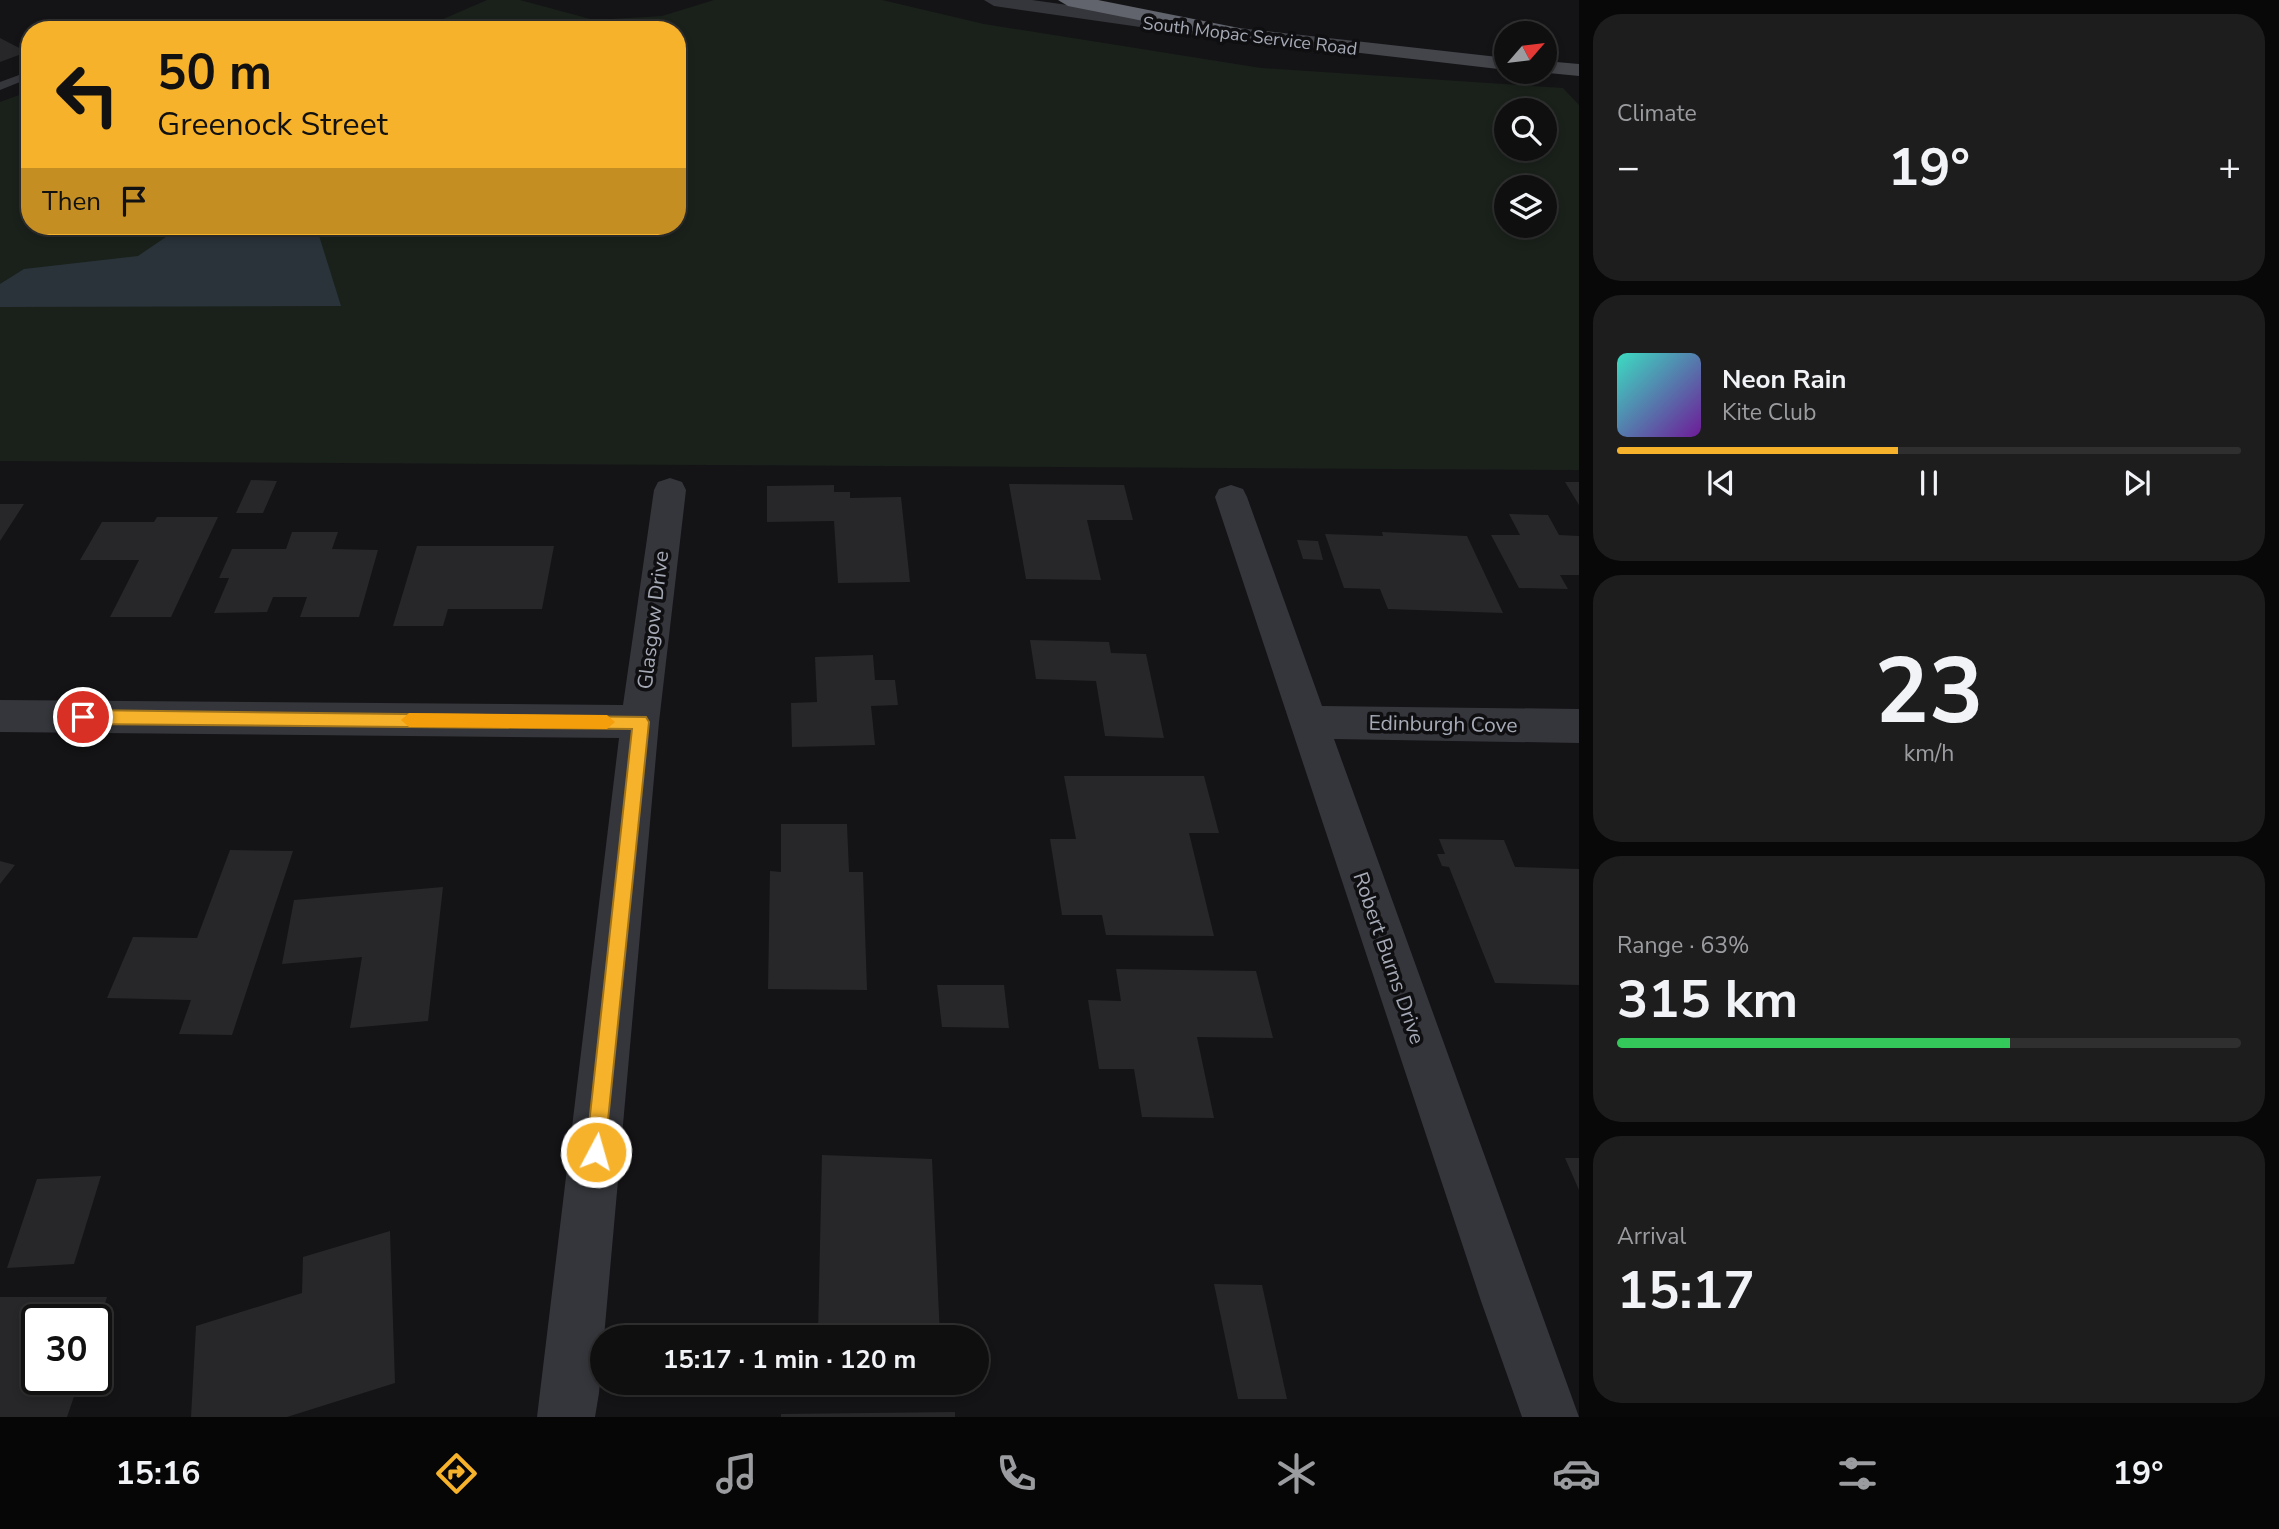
<!DOCTYPE html>
<meta charset="utf-8">
<style>
body{margin:0;font-family:"Nunito Sans",sans-serif;background:#1d1d1e;color:#f1f3f6;height:100vh;display:flex;flex-direction:column;font-size:26px;white-space:nowrap}
*{box-sizing:border-box;margin:0}
p{font-size:23px;color:#9b9c9f}
.icon{flex:none;width:38px;height:38px;fill:none;stroke:currentColor;stroke-width:2;stroke-linecap:round;stroke-linejoin:round}
.map{position:relative;flex:1;overflow:hidden}
.details{display:flex;flex-direction:column;gap:14px;padding:14px;background:#080809;width:700px}
.details>*{flex:none}
.hud{position:absolute;left:21px;top:21px;width:665px;height:214px;border-radius:28px;box-shadow:0 4px 10px #0003,0 0 0 2px #2f2f30;background:#f6b22b;color:#111;overflow:hidden}
.needle{width:46px;rotate:62deg}
.tools{position:absolute;left:1494px;top:21px;display:grid;gap:14px}
.tools a{display:grid;place-items:center;width:63px;height:63px;border-radius:50%;background:#0f0f10;box-shadow:0 4px 10px #0003,0 0 0 2px #2f2f30;font-size:35px}
.speed{position:absolute;left:21px;top:1304px;display:flex;gap:14px;font-size:35px;font-weight:700;text-align:center}
.speed>*{display:grid;place-content:center;width:91px;height:91px;border-radius:50%;background:#0f0f10;box-shadow:0 4px 10px #0003,0 0 0 2px #2f2f30;line-height:1}
.speed .limit{border:4px solid #111;border-radius:10px;background:#fff;color:#111}
.pin{position:absolute;display:grid;place-items:center;width:60px;height:60px;color:#fff;margin:-30px;border:4px solid #fff;border-radius:50%;box-shadow:0 2px 7px #0007}
.me{position:absolute;width:77px;margin:-38px;rotate:6deg;stroke-linejoin:round;filter:drop-shadow(0 0 5px #0008)}
.turn{display:flex;align-items:center;gap:24px;height:147px;padding:0 21px;font-size:32px}
.turn .icon{width:91px;height:91px;stroke-width:2.5}
.turn b{display:block;font-size:49px;line-height:60px}
.then{display:flex;align-items:center;height:66px;padding:0 21px;background:#0003;gap:14px;font-size:26px}
.big{font-size:52px;font-weight:700;line-height:1.1}
.details .widget{flex:1;display:flex;flex-direction:column;justify-content:center;gap:10px;min-width:0;padding:0 24px;border-radius:28px;background:#1d1d1e}
.details .dial{align-items:center;gap:0}
.dial b{font-size:91px;line-height:1}
.song{display:flex;align-items:center;gap:21px}
.cover{width:84px;height:84px;border-radius:10px;background:linear-gradient(135deg,hsl(170 70% 55%),hsl(280 70% 35%))}
.played{height:7px;border-radius:4px;background:linear-gradient(90deg,#f6b22b 45%,#2f2f30 45%)}
.keys{display:flex;justify-content:space-around;direction:ltr}
.heat{display:flex;justify-content:space-between;align-items:center;font-size:38px;direction:ltr}
.charge{height:10px;border-radius:5px;background:linear-gradient(90deg,#34c759 63%,#2f2f30 0)}
.trip{position:absolute;left:590px;top:1325px;width:399px;height:70px;border-radius:35px;background:#0f0f10;box-shadow:0 4px 10px #0003,0 0 0 2px #2f2f30;font-weight:700;line-height:70px;text-align:center}
.tabs{display:flex;height:112px;justify-content:space-around;align-items:center;background:#060606;color:#9b9c9f}
.tabs .icon{width:49px;height:49px}
.tabs .on{color:#f6b22b}
.tabs b{font-size:32px;color:#f1f3f6}
main{display:flex;flex:1;min-height:0}
.map>svg:first-child{display:block}
</style>
<main>
<div class="map">
<svg width="1579" height="1417" viewBox="0 0 1579 1417">
<rect width="100%" height="100%" fill="#141416"/>
<path fill="#1a211b" fill-rule="evenodd" d="M487,0H520L594,20L662,16L714,0H882L984,24L1261,68L1563,88L1579,105V470L0,461V102L30,91V226H677V30H418ZM1507,110H1545V149H1507ZM1507,187H1545V226H1507Z"/>
<polygon fill="#2a333a" points="182,226 316,226 341,306 0,307 0,284 24,269 138,256"/>
<g fill="#27272a">
<polygon points="0,38 27,52 0,62"/>
<polygon points="251,480 277,481 263,513 236,513"/>
<polygon points="1565,482 1579,482 1579,505"/>
<polygon points="1009,484 1124,485 1133,520 1087,520 1101,580 1026,579"/>
<polygon points="834,485 834,492 850,492 850,498 901,497 910,582 838,583 834,521 767,522 767,486"/>
<polygon points="0,504 24,504 0,541"/>
<polygon points="1509,514 1548,515 1559,535 1579,536 1579,575 1560,575 1568,589 1519,588 1491,535 1520,535"/>
<polygon points="157,517 218,517 171,617 110,617 139,560 80,560 102,522 154,522"/>
<polygon points="292,532 338,532 332,549 378,550 359,617 300,617 307,597 273,597 267,612 214,613 229,578 219,578 232,549 286,549"/>
<polygon points="1382,532 1467,536 1503,613 1388,609 1380,589 1344,588 1325,534 1383,536"/>
<polygon points="1297,540 1318,541 1323,560 1303,559"/>
<polygon points="417,546 554,546 542,609 448,609 443,626 393,626"/>
<polygon points="1030,640 1109,642 1111,653 1146,654 1164,738 1105,736 1096,681 1036,679"/>
<polygon points="873,655 875,680 895,680 898,705 871,706 875,745 792,747 791,703 817,702 815,657"/>
<polygon points="1064,776 1204,776 1219,833 1189,833 1214,936 1106,935 1102,915 1062,915 1050,839 1076,839"/>
<polygon points="781,824 847,824 849,872 863,872 867,990 768,989 770,871 781,872"/>
<polygon points="1439,839 1504,840 1515,867 1579,869 1579,985 1495,983 1449,867 1442,866 1437,854 1445,854"/>
<polygon points="230,850 293,851 232,1035 179,1034 191,1000 107,998 133,937 197,938"/>
<polygon points="0,861 15,865 0,884"/>
<polygon points="443,887 428,1021 350,1028 362,957 282,964 294,900"/>
<polygon points="1116,969 1256,971 1273,1038 1197,1037 1214,1118 1142,1117 1134,1069 1099,1069 1088,1000 1121,1001"/>
<polygon points="937,985 1004,985 1009,1028 942,1027"/>
<polygon points="822,1155 932,1159 940,1337 818,1334"/>
<polygon points="1565,1158 1579,1158 1579,1190"/>
<polygon points="101,1176 74,1264 7,1268 37,1179"/>
<polygon points="390,1231 395,1383 287,1417 191,1417 196,1326 302,1293 303,1257"/>
<polygon points="1214,1284 1262,1285 1287,1399 1238,1399"/>
<polygon points="0,1297 107,1297 97,1327 96,1320 37,1320 37,1379 80,1379 67,1417 0,1417"/>
<polygon points="955,1412 955,1417 781,1417 781,1414"/>
</g>
<g fill="none" stroke-linecap="round" stroke-linejoin="round">
<polygon fill="#35363b" fill-rule="evenodd" points="30,71 30,78 0,90 0,82"/>
<g fill="#35363b" fill-rule="evenodd">
<polygon points="670,478 682,482 686,490 659,722 599,1393 595,1417 537,1417 619,738 0,732 0,700 623,705 654,490 658,482"/>
<polygon points="1231,485 1243,489 1247,497 1322,706 1579,709 1579,743 1334,739 1579,1417 1522,1417 1481,1301 1215,497 1219,489"/>
</g>
<polygon fill="#35363b" fill-rule="evenodd" points="984,0 1032,0 1224,27 1234,33 1224,39 994,6"/>
<g fill="#43454b" fill-rule="evenodd">
<polygon points="1239,28 1507,58 1507,70 1232,38 1229,34"/>
<polygon points="1545,61 1579,64 1579,76 1538,72 1545,72"/>
</g>
<polygon fill="#61646c" fill-rule="evenodd" points="1058,0 1098,0 1239,28 1249,34 1239,40 1068,6"/>
</g>
<polygon fill="#f6b22b" stroke="#a0741c" stroke-width="2" points="83,710 646,717 649,722 604,1159 596,1162 589,1159 586,1152 632,729 83,724 75,717"/>
<polygon fill="#f59e0b" points="409,713 607,715 615,722 607,729 409,727 401,720"/>
<g text-anchor="middle" stroke-width="7" stroke-linejoin="round" paint-order="stroke">
<g font-size="18" fill="#a5aab6" stroke="#0f0f11">
<text transform="translate(1250 36) rotate(7)" y="6">South Mopac Service Road</text>
</g>
<g font-size="21" fill="#a5aab6" stroke="#0f0f11">
<text transform="translate(653 620) rotate(-83)" y="7">Glasgow Drive</text>
<text transform="translate(1443 724) rotate(1)" y="7">Edinburgh Cove</text>
<text transform="translate(1389 958) rotate(71)" y="7">Robert Burns Drive</text>
</g>
</g>
</svg>
<div class="tools">
<a><svg class="needle" viewBox="-14 -14 28 28"><path d="M0-13l5 13h-10z" fill="#e53935"/><path d="M0 13l5-13h-10z" fill="#9b9c9f"/></svg></a>
<a><svg class="icon" aria-label="search" viewBox="0 0 24 24"><circle cx="10" cy="10" r="6"/><path d="M15 15l6 6"/></svg></a>
<a><svg class="icon" aria-label="layers" viewBox="0 0 24 24"><path d="M12 4l9 5-9 5-9-5zM3 14l9 5 9-5"/></svg></a>
</div>
<div class="speed"><div class="limit">30</div></div>
<div class="pin" style="left:83px;top:717px;background:#d93025"><svg class="icon" aria-label="arrive" viewBox="0 0 24 24"><path d="M6 21V4h12l-3 4 3 4H6"/></svg></div>
<svg class="me" style="left:596px;top:1152px" viewBox="-20 -20 40 40"><circle r="17" fill="#f6b22b" stroke="#fff" stroke-width="3"/><path d="M0-11L8 9 0 5-8 9z" fill="#fff"/></svg>
<div class="trip">15:17 · 1 min · 120 m</div>
<div class="hud">
<div class="turn"><svg class="icon" aria-label="left" viewBox="0 0 24 24"><path d="M17 20v-9H6M10 6l-5 5 5 5"/></svg><div><b>50 m</b>Greenock Street</div></div>
<div class="then">Then<svg class="icon" aria-label="arrive" viewBox="0 0 24 24"><path d="M6 21V4h12l-3 4 3 4H6"/></svg></div>
</div>
</div>
<section class="details">
<div class="widget"><p>Climate</p>
<div class="heat"><a>−</a><b class="big">19°</b><a>+</a></div>
</div>
<div class="widget">
<div class="song"><i class="cover"></i><div><b>Neon Rain</b><p>Kite Club</p></div></div>
<div class="played"></div>
<div class="keys"><svg class="icon" aria-label="previous" viewBox="0 0 24 24"><path d="M18 5L8 12l10 7zM5 5v14"/></svg><svg class="icon" aria-label="pause" viewBox="0 0 24 24"><path d="M8 5v14M16 5v14"/></svg><svg class="icon" aria-label="next" viewBox="0 0 24 24"><path d="M6 5l10 7-10 7zM19 5v14"/></svg></div>
</div>
<div class="widget dial"><b>23</b><p>km/h</p></div>
<div class="widget"><p>Range · 63%</p><b class="big">315 km</b><div class="charge"></div></div>
<div class="widget"><p>Arrival</p><b class="big">15:17</b></div>
</section>
</main>
<nav class="tabs">
<b>15:16</b>
<svg class="icon on" aria-label="directions" viewBox="0 0 24 24"><path d="M12 3l9 9-9 9-9-9zM9 14v-3h6M13 9l2 2-2 2"/></svg>
<svg class="icon" aria-label="music" viewBox="0 0 24 24"><path d="M9 18V5l10-2v13"/><circle cx="6" cy="18" r="3"/><circle cx="16" cy="16" r="3"/></svg>
<svg class="icon" aria-label="phone" viewBox="0 0 24 24"><path d="M5 4h4l2 5-3 2q2 4 5 5l2-3 5 2v4C11 20 4 13 5 4z"/></svg>
<svg class="icon" aria-label="climate" viewBox="0 0 24 24"><path d="M12 3v18M4 7l16 10M4 17L20 7"/></svg>
<svg class="icon" aria-label="car" viewBox="0 0 24 24"><path d="M5 17H2v-5l4-1 3-4h7l3 4 3 1v5h-3M9 17h6M6 11h13"/><circle cx="7" cy="17" r="2"/><circle cx="17" cy="17" r="2"/></svg>
<svg class="icon" aria-label="filters" viewBox="0 0 24 24"><path d="M4 7h16M4 17h16"/><circle cx="9" cy="7" r="2"/><circle cx="15" cy="17" r="2"/></svg>
<b>19°</b>
</nav>
